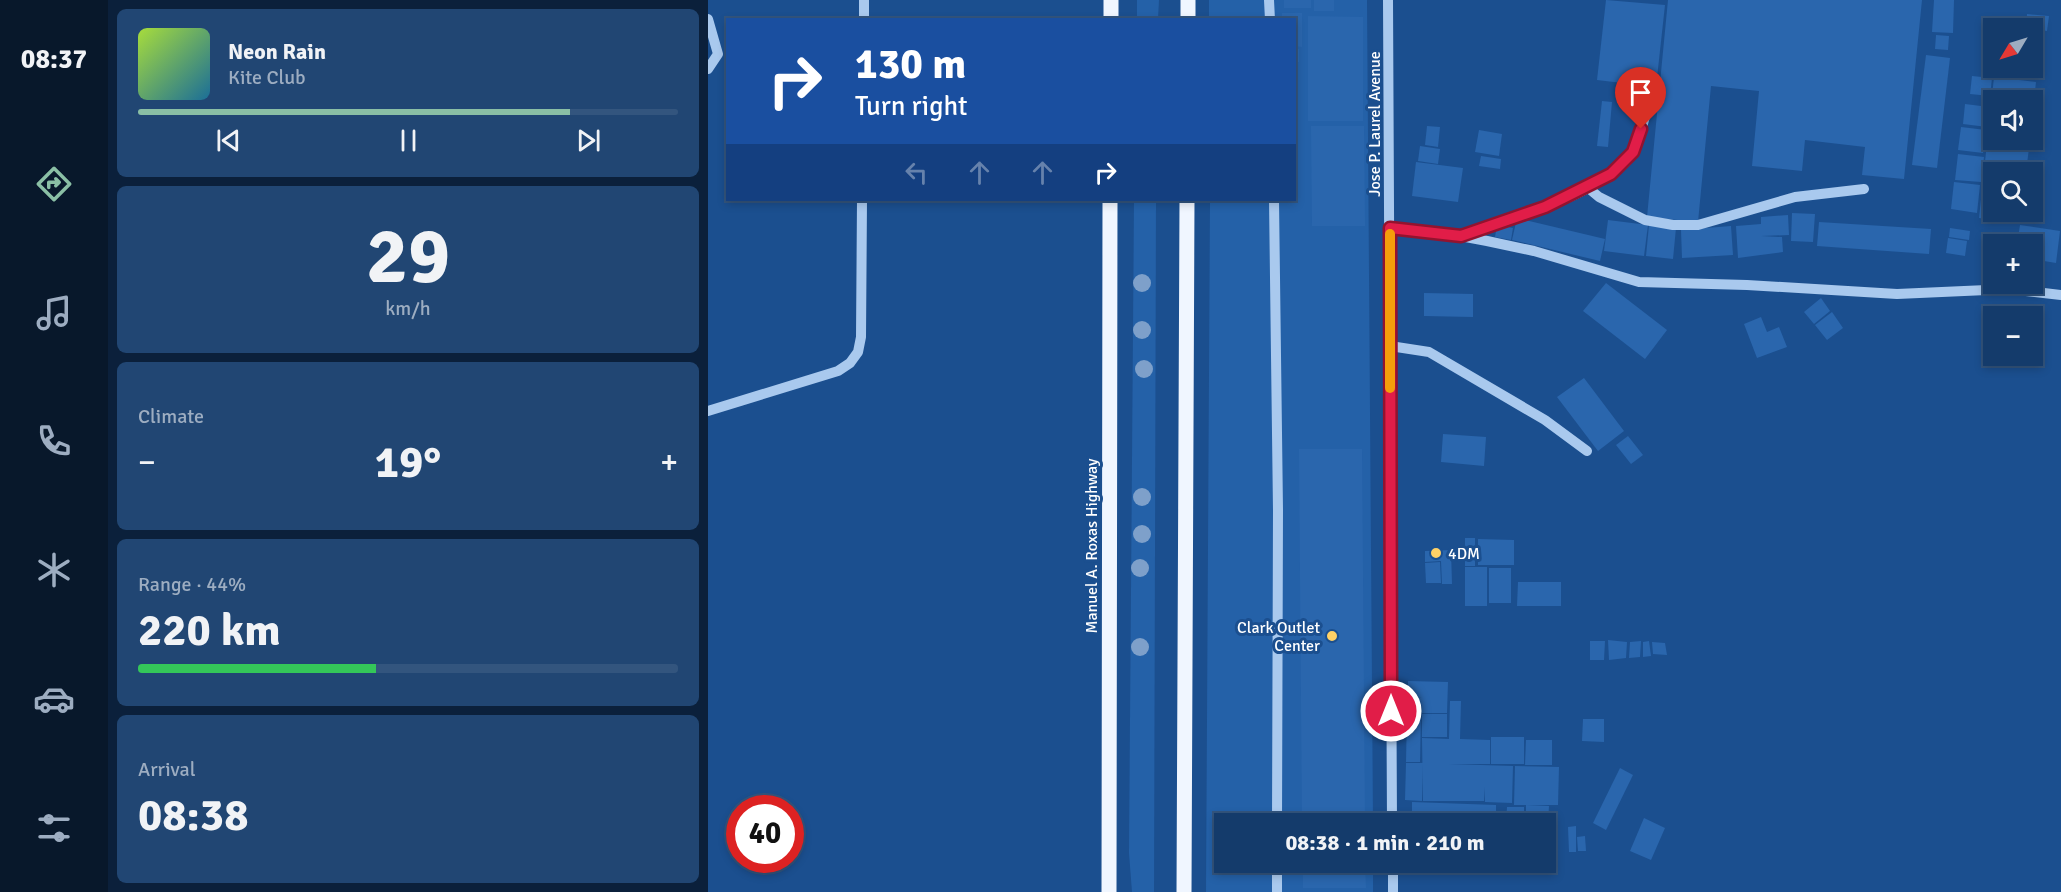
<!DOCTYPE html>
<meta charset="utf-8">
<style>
body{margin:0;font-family:Signika,sans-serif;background:#214673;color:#f1f3f6;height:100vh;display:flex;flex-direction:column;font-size:22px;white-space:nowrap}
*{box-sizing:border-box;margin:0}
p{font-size:20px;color:#9dadc1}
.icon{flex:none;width:33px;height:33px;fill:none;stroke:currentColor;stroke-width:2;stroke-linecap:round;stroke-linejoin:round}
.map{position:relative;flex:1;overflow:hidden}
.details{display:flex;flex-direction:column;gap:9px;padding:9px;background:#0b203b;width:600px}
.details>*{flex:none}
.hud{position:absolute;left:18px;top:18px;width:570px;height:183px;border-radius:0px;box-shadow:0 3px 9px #0003,0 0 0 2px #33557e;background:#1a4fa0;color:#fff;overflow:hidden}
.needle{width:39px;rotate:232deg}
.fabs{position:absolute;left:1275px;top:18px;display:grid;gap:12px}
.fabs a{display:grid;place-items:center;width:60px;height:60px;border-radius:0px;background:#143b6b;box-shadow:0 3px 9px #0003,0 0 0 2px #33557e;font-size:30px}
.speed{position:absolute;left:18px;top:795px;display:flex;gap:12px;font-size:30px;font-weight:700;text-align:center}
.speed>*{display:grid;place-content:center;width:78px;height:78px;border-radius:50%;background:#143b6b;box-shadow:0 3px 9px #0003,0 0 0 2px #33557e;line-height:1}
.speed .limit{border:9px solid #d22;background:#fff;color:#111}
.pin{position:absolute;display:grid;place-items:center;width:51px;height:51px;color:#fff;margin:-62px -26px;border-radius:50% 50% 50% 0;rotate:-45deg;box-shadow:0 0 6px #0007}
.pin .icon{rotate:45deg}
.me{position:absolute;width:66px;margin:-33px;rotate:0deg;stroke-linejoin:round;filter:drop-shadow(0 0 4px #0008)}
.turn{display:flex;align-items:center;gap:21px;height:126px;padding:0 30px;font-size:27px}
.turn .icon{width:78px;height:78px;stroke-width:2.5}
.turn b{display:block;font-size:42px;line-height:51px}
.lanes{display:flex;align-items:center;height:57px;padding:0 30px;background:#0003;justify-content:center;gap:30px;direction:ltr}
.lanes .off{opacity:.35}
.big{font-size:45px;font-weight:700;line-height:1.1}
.details .card{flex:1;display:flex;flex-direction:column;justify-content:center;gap:9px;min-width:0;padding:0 21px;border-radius:9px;background:#214673}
.details .dial{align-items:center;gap:0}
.dial b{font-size:78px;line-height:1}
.song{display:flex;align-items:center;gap:18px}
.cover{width:72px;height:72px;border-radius:9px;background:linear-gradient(135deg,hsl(80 70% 55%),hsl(200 70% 35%))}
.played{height:6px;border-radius:3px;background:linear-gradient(90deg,#8abfa5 80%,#33557e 80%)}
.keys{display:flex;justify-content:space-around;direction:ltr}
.heat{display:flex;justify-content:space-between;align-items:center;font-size:33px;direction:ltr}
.charge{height:9px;border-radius:4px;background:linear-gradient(90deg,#34c759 44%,#33557e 0)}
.trip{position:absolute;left:506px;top:813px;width:342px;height:60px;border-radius:0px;background:#143b6b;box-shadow:0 3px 9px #0003,0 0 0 2px #33557e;font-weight:700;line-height:60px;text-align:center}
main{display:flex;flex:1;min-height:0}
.menu{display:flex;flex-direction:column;width:108px;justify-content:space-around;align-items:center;background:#08182b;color:#9dadc1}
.menu .icon{width:42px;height:42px}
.menu .selected{color:#8abfa5}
.menu b{font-size:27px;color:#f1f3f6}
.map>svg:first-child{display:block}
</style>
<main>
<nav class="menu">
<b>08:37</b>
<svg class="icon selected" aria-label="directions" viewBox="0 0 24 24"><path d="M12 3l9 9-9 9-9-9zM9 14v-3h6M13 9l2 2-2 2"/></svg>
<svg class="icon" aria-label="music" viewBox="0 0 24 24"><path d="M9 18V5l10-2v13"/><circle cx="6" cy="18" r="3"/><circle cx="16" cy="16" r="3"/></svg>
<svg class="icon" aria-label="phone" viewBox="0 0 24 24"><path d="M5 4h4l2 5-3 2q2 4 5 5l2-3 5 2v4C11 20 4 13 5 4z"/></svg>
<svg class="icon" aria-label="climate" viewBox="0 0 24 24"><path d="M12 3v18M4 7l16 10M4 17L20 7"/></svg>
<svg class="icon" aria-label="car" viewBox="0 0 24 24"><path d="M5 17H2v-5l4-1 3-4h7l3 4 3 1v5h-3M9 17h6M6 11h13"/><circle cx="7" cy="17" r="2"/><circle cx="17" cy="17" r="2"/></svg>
<svg class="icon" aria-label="filters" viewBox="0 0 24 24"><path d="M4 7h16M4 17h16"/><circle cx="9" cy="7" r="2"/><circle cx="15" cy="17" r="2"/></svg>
</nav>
<section class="details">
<div class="card">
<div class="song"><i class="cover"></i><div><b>Neon Rain</b><p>Kite Club</p></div></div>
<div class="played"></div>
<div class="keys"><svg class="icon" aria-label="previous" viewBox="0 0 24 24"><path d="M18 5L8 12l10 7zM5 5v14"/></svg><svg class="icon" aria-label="pause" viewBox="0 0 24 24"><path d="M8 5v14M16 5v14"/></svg><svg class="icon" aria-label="next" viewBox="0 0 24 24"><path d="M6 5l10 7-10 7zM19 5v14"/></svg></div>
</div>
<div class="card dial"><b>29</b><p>km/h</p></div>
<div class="card"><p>Climate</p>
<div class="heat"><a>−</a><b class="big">19°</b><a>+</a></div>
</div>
<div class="card"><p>Range · 44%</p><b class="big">220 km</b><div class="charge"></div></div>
<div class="card"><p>Arrival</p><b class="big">08:38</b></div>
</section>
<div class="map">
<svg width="1353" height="892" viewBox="0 0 1353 892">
<rect width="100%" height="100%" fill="#1b4f8f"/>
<g fill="#2461a8">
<polygon points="429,0 451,0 450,19 429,19"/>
<polygon points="501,0 659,0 665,823 516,824 516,862 665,863 665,892 498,892 502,200 586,200 586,20 501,19"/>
<polygon points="426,200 448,200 446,892 424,892 421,853"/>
</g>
<g fill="#2a66ad">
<rect x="576" y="0" width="27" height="8"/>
<rect x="606" y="0" width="20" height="11"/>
<polygon points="898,0 957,5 948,87 889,80"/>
<polygon points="960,0 1214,0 1196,179 1154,175 1157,147 1097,140 1094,171 1044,166 1051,91 1003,86 990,222 939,217"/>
<polygon points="1226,0 1246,0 1245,33 1224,32"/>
<polygon points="574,13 594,13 594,47 586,46 586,20 574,20"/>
<polygon points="1319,14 1341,16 1339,31 1318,28"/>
<polygon points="600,16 655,17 655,121 600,121"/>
<polygon points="1228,35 1241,36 1240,50 1227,49"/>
<polygon points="586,49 591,49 591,62 586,63"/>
<polygon points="1218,55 1242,58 1229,168 1204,165"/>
<polygon points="1264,76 1284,78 1282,96 1262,94"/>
<polygon points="1286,77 1328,82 1326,100 1286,100 1286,140 1322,140 1318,172 1286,172 1286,212 1314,212 1313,223 1271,218"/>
<polygon points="894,101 904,102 900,147 889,146"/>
<polygon points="1257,104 1281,107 1279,127 1255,124"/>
<polygon points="603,126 656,126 657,226 604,226"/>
<polygon points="719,126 732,127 730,147 717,145"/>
<polygon points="1253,127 1278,130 1275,153 1250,150"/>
<polygon points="771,130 794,134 791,156 767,152"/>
<polygon points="712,146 732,149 730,164 710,161"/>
<polygon points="1250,154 1276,157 1273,182 1247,180"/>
<polygon points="773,156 793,159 792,169 771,166"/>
<polygon points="708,162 755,168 750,202 704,196"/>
<polygon points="1246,182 1272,185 1269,213 1243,209"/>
<polygon points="1084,213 1107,214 1105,242 1083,241"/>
<polygon points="1080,215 1081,235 1053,236 1074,237 1075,252 1030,258 1028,226 1053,224 1053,217"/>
<polygon points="809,218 897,239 892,261 804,240"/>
<polygon points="900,220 940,225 936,256 896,251"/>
<polygon points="1111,222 1223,229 1221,254 1109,246"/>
<polygon points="789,225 805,228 803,240 787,237"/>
<polygon points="941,225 968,228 965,259 938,256"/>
<polygon points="1312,225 1352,231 1348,263 1324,259 1324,244 1309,244"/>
<polygon points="1023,226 1025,255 974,258 973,230"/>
<polygon points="1242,228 1262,231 1261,240 1241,237"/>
<polygon points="1240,238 1259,241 1257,256 1238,253"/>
<polygon points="898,283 959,330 937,359 875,311"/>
<polygon points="716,293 765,294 765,317 716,316"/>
<polygon points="1113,298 1122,311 1106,324 1096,312"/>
<polygon points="1124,312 1135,328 1119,340 1107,325"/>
<polygon points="1053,317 1059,332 1071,327 1079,347 1049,358 1036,324"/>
<polygon points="876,378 916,431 890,451 849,397"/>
<polygon points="735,434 778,437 776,466 733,462"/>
<polygon points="920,436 935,455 923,464 908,445"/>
<polygon points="591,449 654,449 657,824 594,824"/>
<rect x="757" y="538" width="10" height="28"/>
<polygon points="770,539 806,540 806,565 770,565"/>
<polygon points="743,550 744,584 734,584 733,561 717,562 717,551"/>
<polygon points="732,562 733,583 718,583 717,563"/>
<rect x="757" y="567" width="22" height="39"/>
<rect x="781" y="568" width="22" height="35"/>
<polygon points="810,582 853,582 853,606 809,606"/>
<polygon points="900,640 919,642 918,658 901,660"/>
<polygon points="882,641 897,641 896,660 882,660"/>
<polygon points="933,641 932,657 921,658 922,642"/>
<polygon points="941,641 943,656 935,657 935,642"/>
<polygon points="944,642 957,643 959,655 945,654"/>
<polygon points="700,681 740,682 739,713 714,713 714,703 713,711 699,711 700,698 714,698 700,697"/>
<polygon points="742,701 753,701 752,739 782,740 782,764 741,764 805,766 804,803 777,802 776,787 776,801 715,801 714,738 741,739"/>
<polygon points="699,712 713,712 712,762 698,762"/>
<rect x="714" y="714" width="25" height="23"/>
<polygon points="875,719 896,719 896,742 874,741"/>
<rect x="783" y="737" width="33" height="27"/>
<polygon points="818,740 844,740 844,765 817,765"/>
<polygon points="698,763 715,763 714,801 697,800"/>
<polygon points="807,766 851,767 850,805 806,805"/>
<polygon points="912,768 925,775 898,830 885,823"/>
<polygon points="704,802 788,805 788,824 704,824"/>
<polygon points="818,805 841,806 840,824 818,823"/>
<polygon points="799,807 816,807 816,822 798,821"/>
<polygon points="936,818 957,828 943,860 922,851"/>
<polygon points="868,826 868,852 861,852 860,827"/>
<polygon points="877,836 878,851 870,851 869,837"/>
<polygon points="595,862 657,862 658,888 595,888"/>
</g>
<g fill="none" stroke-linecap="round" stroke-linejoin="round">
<g stroke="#a9c9ee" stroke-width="10">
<polyline points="561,0 562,20"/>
<polyline points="680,0 684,824"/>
<polyline points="0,19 10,54 0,69"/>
<polyline points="156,20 156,0"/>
<polyline points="879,187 891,197 937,220 965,225 990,225 1087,197 1156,189"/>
<polyline points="566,200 570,510 569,824"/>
<polyline points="682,228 731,232 779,241 826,251 931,282 1039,285 1189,294 1301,289 1353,295"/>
<path d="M755,236C796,221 906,190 926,151C932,138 935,121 940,107"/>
<polyline points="682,346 721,352 837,420 879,451"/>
<polyline points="0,411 130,371 142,363 150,352 153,337 154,200"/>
<polyline points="685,862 685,892"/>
<polyline points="569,892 569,862"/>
</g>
<g stroke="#f0f6ff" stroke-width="15">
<polyline points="403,20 403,0"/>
<polyline points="480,20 480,0"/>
<polyline points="401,892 402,200"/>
<polyline points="476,892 479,200"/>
</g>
</g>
<g fill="#7ea0ca">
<circle cx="434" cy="283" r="9"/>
<circle cx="434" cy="330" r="9"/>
<circle cx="436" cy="369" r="9"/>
<circle cx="434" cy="497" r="9"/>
<circle cx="434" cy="534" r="9"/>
<circle cx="432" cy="568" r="9"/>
<circle cx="432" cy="647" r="9"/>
</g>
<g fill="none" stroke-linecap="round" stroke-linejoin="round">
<defs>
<polyline id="route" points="683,711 682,228 753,236 837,207 903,174 925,152 933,129"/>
</defs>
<use href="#route" stroke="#92132f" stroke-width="15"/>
<use href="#route" stroke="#e11d48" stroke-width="10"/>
<polyline stroke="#f59e0b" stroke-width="10" points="682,388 682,234"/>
</g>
<g fill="#ffd166" stroke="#1b4f8f" stroke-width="2">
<circle cx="728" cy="553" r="6"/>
<circle cx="624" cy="636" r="6"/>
</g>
<g text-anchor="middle" stroke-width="6" stroke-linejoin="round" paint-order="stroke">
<g font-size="16" fill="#fff" stroke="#1b4f8f">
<text transform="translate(666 124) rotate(-90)" y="6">Jose P. Laurel Avenue</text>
<text transform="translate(383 546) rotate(-90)" y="6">Manuel A. Roxas Highway</text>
</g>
<g font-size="16" fill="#fff" stroke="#1b4f8f" text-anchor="start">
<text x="740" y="559">4DM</text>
<text x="612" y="633" text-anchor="end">Clark Outlet<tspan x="612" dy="18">Center</tspan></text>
</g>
</g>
</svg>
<div class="fabs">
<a><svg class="needle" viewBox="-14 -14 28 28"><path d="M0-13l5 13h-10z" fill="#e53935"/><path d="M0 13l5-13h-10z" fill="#9dadc1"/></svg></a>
<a><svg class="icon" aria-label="sound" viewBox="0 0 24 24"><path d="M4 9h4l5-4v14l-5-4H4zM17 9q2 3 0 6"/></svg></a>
<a><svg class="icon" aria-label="search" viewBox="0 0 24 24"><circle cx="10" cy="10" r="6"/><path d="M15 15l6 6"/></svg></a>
<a>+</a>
<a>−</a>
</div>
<div class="speed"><div class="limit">40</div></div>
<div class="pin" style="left:933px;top:129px;background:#d93025"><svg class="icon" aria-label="arrive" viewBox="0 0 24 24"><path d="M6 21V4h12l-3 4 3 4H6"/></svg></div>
<svg class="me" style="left:683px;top:711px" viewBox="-20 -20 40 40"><circle r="17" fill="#e11d48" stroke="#fff" stroke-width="3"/><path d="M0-11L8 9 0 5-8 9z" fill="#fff"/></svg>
<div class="trip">08:38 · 1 min · 210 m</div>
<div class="hud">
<div class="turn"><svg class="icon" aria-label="right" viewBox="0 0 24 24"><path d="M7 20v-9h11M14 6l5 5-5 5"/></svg><div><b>130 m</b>Turn right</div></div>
<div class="lanes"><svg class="icon off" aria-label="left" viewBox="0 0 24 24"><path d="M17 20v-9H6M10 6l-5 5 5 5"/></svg><svg class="icon off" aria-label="ahead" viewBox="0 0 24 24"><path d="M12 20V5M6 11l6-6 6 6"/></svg><svg class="icon off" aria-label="ahead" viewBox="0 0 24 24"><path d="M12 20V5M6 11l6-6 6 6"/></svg><svg class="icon" aria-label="right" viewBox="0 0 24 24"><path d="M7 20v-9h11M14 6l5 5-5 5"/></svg></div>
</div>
</div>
</main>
